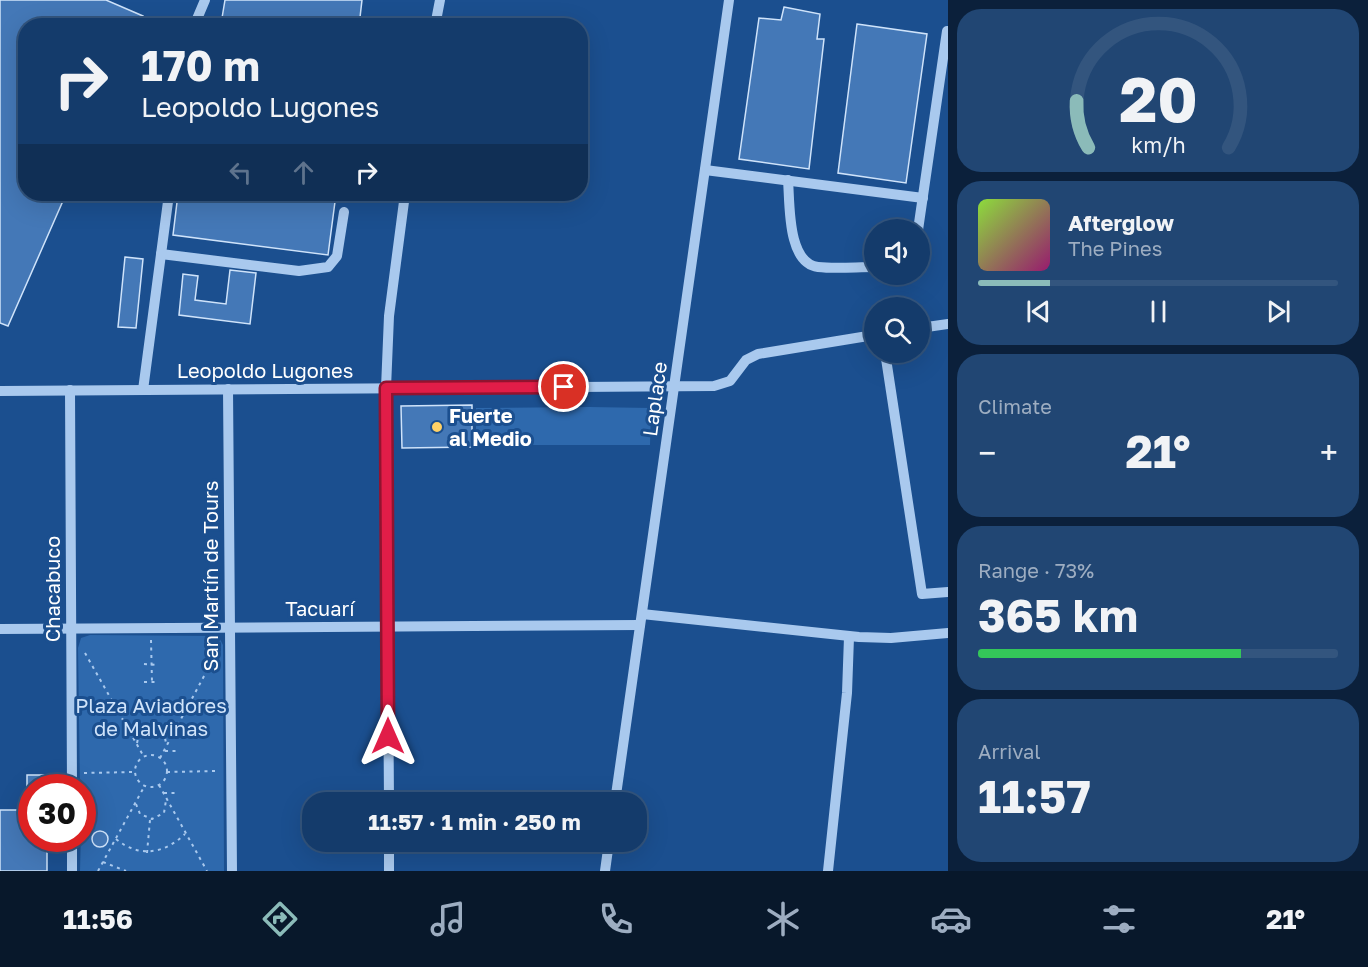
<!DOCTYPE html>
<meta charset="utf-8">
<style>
body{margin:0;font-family:"Golos Text",sans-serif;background:#214673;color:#f1f3f6;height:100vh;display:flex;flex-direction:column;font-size:22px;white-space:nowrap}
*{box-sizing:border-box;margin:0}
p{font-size:20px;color:#9dadc1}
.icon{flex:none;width:33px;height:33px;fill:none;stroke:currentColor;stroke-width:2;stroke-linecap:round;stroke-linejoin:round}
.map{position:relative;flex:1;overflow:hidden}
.sheet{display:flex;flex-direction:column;gap:9px;padding:9px;background:#0b203b;width:420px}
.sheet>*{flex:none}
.hud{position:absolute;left:18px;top:18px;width:570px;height:183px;border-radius:24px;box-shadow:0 6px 24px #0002,0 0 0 2px #33557e;background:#143b6b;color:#f1f3f6;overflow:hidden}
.buttons{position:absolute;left:864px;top:219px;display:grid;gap:12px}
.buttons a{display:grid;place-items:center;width:66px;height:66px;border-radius:50%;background:#143b6b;box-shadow:0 6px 24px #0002,0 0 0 2px #33557e;font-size:30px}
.speed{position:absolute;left:18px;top:774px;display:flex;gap:12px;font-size:30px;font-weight:700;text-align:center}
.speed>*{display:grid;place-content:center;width:78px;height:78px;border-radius:50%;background:#143b6b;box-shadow:0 6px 24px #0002,0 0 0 2px #33557e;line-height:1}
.speed .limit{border:9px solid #d22;background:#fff;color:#111}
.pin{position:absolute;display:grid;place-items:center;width:51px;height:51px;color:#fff;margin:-26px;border:3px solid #fff;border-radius:50%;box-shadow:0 2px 6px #0007}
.me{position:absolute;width:66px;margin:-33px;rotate:0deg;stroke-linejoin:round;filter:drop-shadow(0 0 4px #0008)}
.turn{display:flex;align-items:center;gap:21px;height:126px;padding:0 24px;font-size:27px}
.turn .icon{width:78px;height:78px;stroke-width:2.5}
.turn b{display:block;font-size:42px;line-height:51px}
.lanes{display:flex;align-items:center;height:57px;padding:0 24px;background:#0003;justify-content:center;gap:30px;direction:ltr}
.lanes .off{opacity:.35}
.big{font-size:45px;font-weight:700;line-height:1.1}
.sheet .widget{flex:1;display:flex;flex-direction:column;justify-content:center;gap:9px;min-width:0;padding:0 21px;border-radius:24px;background:#214673}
.sheet .dial{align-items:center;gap:0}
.dial svg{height:156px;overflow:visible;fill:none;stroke:#33557e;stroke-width:7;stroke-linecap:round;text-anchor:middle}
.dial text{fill:#f1f3f6;stroke:none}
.song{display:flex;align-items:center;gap:18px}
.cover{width:72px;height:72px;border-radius:9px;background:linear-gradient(135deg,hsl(90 70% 55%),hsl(320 70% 35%))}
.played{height:6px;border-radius:3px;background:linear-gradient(90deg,#8bbbb9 20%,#33557e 20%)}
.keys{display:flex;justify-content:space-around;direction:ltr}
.heat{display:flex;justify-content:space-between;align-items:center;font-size:33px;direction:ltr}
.charge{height:9px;border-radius:4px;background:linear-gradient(90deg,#34c759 73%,#33557e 0)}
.trip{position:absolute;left:302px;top:792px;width:345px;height:60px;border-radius:24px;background:#143b6b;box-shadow:0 6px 24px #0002,0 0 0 2px #33557e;font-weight:700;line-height:60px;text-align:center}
.dock{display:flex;height:96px;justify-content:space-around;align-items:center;background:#08182b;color:#9dadc1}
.dock .icon{width:42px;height:42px}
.dock .current{color:#8bbbb9}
.dock b{font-size:27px;color:#f1f3f6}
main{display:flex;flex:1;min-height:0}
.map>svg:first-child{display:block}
</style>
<main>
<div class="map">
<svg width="948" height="871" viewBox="0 0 948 871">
<rect width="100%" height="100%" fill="#1b4f8f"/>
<g fill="#2e69ad">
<polygon points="589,407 651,408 650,445 476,445 476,408"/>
<polygon points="90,635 212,636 220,639 223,645 224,871 80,871 82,788 80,787 78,648 81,638"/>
</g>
<g fill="#4478b7" stroke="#cfe3fa" stroke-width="1.5">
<polygon points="0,0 106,0 143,16 139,26 26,26 26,194 66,194 8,326 0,323"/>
<polygon points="225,0 362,0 359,26 234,26 221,24"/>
<polygon points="784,7 820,14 817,39 824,39 809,169 739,159 759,18 781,20"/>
<polygon points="857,24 927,34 906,183 838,173"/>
<polygon points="178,194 336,194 328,255 173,235"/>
<polygon points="125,257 143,259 136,328 118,327"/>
<polygon points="230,270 256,273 250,324 179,315 183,274 198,276 195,300 226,304"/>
<polygon points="472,405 472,447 402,448 401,406"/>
<rect x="27" y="775" width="20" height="13"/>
<polygon points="0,810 32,810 32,838 47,838 47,871 0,871"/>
<circle cx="100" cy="839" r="8"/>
</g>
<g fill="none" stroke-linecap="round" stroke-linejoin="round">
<g stroke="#a9c9ee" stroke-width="2" stroke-dasharray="3 4.5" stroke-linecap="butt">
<polyline points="151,640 152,682"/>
<polyline points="85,653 144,757"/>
<polyline points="144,664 158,665"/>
<polyline points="144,682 158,682"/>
<polyline points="137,743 140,731 153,726 164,733 166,743"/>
<polyline points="165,751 180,751"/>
<circle cx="151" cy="771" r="16"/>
<polyline points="160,758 217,652"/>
<polyline points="167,772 218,771"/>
<polyline points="84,773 135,772"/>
<polyline points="159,785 207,871"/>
<polyline points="164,793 179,793"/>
<polyline points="136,804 140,814 152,819 164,813 166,800"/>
<path d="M116,839C139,858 164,854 185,834"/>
<polyline points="147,853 150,820"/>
<polyline points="103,862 126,871"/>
<polyline points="98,871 144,787"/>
</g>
<g stroke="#a9c9ee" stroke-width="10">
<polyline points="194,26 205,0"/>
<polyline points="435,26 440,0"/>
<polyline points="705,170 923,198"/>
<path d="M788,180C790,204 787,263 818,267C836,269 856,267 874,267"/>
<polyline points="918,230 947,31"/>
<polyline points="161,254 299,271 328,267 337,256 344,212"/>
<polyline points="920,328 948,324"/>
<polyline points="885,352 922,594 948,592"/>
<polyline points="228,389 232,871"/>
<polyline points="70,390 72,788"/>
<polyline points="143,390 169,194"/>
<polyline points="0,391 714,386 730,381 746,360 758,354 874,335"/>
<polyline points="642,614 859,637 891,638 948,633"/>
<polyline points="0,629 640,625"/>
<polyline points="389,802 386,388 389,316 405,194"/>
<polyline points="615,802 729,0"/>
<polyline points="72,838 72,871"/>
<polyline points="389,842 389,871"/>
<polyline points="605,871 609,842"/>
<polyline points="828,871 847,693 849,637"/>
</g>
</g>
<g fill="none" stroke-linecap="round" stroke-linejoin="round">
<defs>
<polyline id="route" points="388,736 386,388 564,387"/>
</defs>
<use href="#route" stroke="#92132f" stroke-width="15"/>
<use href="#route" stroke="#e11d48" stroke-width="10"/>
</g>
<circle fill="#ffd166" stroke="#1b4f8f" stroke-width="2" cx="437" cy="427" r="6"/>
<g text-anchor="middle" stroke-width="6" stroke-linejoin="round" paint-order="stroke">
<g font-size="20" fill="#fff" stroke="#1b4f8f">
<text x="265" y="378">Leopoldo Lugones</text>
<text transform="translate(655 399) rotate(-82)" y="7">Laplace</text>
<text transform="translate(211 576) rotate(-90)" y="7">San Martín de Tours</text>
<text transform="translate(53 589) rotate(-90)" y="7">Chacabuco</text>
<text x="320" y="616">Tacuarí</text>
</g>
<g font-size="20" font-weight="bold" fill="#fff" stroke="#1b4f8f" text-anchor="start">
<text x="449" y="423">Fuerte<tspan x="449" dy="23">al Medio</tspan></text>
</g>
<g font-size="20" fill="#cfe3fa" stroke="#1b4f8f">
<text x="151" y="713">Plaza Aviadores<tspan x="151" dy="23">de Malvinas</tspan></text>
</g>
</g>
</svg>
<div class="buttons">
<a><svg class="icon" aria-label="sound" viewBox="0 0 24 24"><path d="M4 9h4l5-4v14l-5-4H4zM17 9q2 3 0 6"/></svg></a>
<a><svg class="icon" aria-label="search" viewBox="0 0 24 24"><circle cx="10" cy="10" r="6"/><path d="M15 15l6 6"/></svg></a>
</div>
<div class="speed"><div class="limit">30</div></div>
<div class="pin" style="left:564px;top:387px;background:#d93025"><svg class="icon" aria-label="arrive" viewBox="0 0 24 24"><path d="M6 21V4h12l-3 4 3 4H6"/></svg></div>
<svg class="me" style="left:388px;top:736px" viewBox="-20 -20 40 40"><path d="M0-17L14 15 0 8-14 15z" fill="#e11d48" stroke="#fff" stroke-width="4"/></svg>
<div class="trip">11:57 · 1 min · 250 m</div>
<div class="hud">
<div class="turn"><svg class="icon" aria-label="right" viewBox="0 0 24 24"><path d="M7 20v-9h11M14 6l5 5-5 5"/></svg><div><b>170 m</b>Leopoldo Lugones</div></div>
<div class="lanes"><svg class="icon off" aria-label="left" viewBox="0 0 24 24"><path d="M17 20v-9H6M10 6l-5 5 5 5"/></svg><svg class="icon off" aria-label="ahead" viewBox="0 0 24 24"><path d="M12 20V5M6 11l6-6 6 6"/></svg><svg class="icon" aria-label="right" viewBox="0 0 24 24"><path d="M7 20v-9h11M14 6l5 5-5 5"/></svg></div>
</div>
</div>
<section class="sheet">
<div class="widget dial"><svg viewBox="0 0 100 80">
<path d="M14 69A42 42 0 1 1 86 69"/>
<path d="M14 69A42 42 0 0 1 8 45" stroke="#8bbbb9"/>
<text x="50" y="56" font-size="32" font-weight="700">20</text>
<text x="50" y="72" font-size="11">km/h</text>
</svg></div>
<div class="widget">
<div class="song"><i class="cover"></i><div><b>Afterglow</b><p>The Pines</p></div></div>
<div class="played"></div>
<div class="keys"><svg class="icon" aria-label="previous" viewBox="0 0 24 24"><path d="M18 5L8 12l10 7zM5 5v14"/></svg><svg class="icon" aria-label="pause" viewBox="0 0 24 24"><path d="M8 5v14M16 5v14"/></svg><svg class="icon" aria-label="next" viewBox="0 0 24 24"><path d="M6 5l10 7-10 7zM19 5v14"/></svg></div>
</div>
<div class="widget"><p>Climate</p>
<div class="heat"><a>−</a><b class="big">21°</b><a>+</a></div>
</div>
<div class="widget"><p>Range · 73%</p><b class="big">365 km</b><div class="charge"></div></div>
<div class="widget"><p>Arrival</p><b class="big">11:57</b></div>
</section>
</main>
<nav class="dock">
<b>11:56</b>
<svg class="icon current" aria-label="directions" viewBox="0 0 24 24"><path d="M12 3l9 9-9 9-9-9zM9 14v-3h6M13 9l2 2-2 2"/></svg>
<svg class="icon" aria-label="music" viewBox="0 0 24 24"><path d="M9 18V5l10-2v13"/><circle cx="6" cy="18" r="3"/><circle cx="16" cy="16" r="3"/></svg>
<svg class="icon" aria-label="phone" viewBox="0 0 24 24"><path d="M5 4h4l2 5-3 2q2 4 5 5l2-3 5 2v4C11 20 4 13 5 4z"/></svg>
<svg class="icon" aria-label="climate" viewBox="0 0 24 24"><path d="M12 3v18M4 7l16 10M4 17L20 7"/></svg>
<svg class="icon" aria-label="car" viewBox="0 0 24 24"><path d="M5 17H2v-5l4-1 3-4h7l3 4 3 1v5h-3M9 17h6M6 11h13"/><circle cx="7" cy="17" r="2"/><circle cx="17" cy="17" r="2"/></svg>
<svg class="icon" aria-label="filters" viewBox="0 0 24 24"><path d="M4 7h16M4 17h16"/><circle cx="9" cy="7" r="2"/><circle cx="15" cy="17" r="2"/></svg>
<b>21°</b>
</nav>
